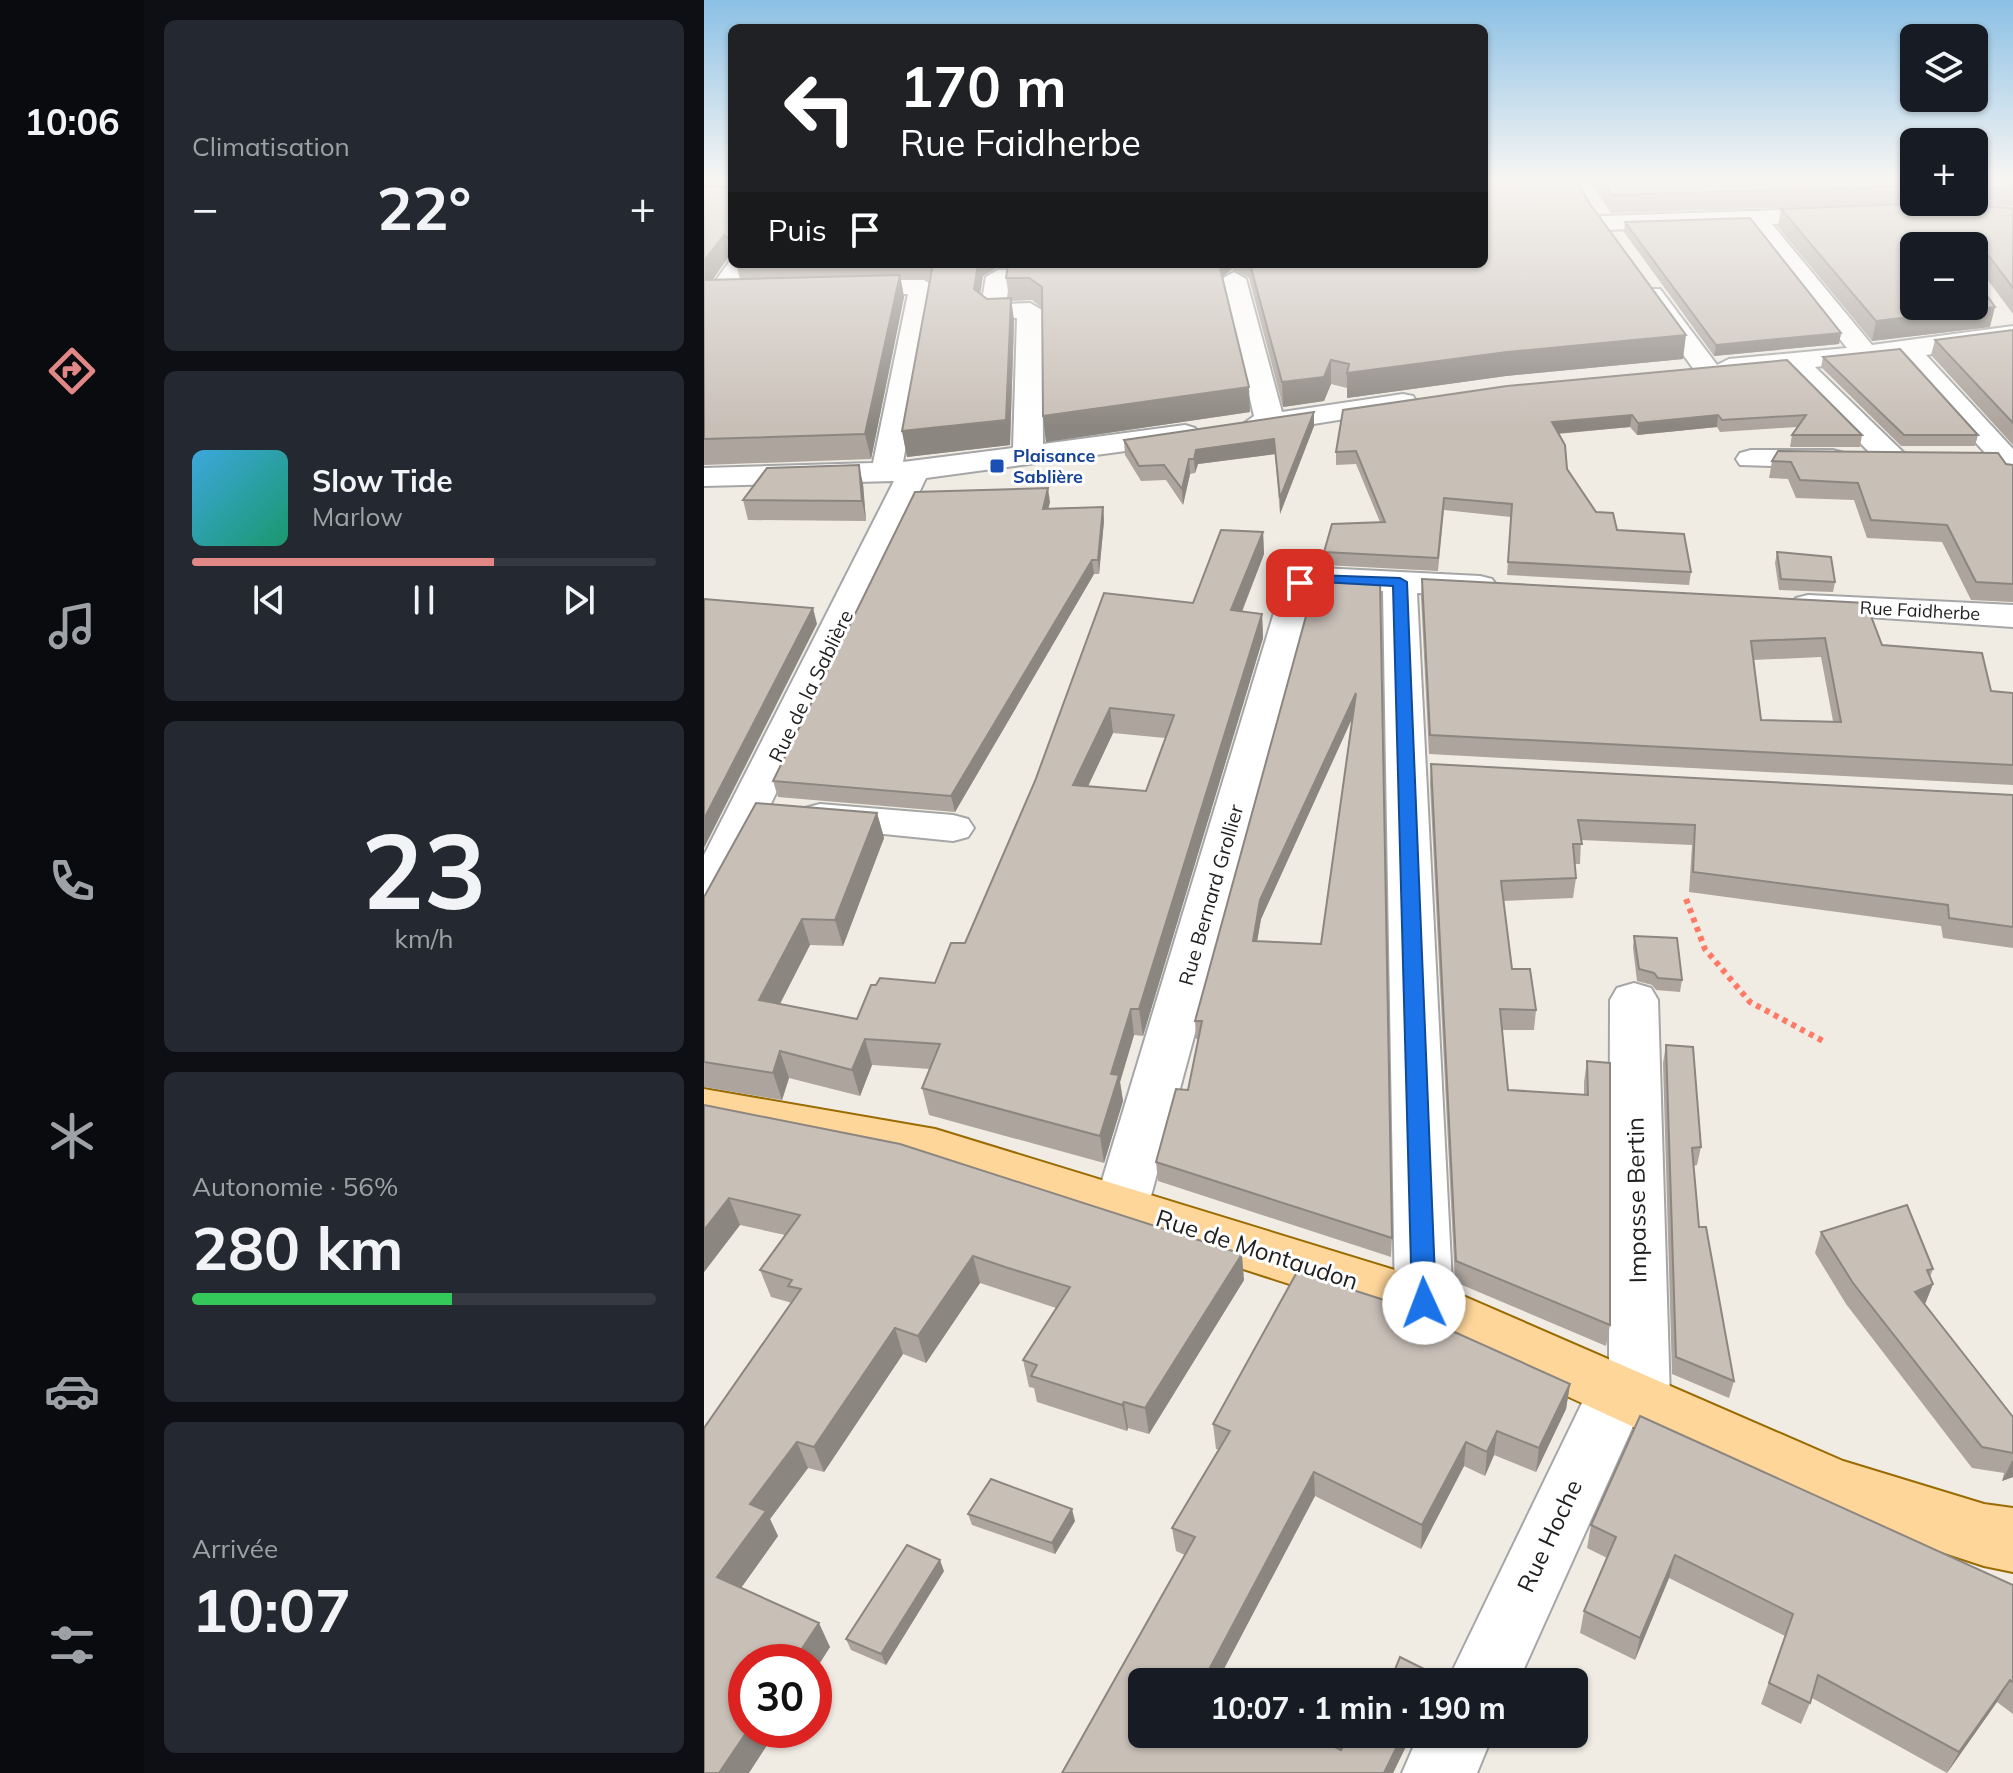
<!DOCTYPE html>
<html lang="fr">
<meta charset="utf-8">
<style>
body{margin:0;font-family:Mulish,sans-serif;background:#242831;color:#f1f3f6;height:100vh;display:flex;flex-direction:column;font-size:30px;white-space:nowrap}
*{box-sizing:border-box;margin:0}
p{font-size:26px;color:#9ea1a6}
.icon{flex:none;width:44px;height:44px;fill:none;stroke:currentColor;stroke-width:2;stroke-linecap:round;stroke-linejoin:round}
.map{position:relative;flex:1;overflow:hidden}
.panel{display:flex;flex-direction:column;gap:20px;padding:20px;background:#0d0f14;width:560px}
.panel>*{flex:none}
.hud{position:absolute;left:24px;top:24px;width:760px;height:244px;border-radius:12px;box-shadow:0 2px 6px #0004;background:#202124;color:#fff;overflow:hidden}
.buttons{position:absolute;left:1196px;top:24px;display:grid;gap:16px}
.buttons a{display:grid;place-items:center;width:88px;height:88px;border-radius:12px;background:#171b24;box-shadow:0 2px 6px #0004;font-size:40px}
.speed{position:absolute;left:24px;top:1644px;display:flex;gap:16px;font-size:40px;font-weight:700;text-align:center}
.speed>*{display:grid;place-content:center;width:104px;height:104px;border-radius:50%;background:#171b24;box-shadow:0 2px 6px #0004;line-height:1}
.speed .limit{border:12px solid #d22;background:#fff;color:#111}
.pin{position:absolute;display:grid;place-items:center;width:68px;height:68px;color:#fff;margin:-34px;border-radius:16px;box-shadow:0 4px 12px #0006}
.me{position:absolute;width:88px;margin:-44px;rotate:358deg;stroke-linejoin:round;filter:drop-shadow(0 0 6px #0008)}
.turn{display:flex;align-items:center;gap:28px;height:168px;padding:0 40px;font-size:36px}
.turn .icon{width:104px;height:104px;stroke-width:2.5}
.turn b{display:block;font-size:56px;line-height:68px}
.then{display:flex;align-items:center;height:76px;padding:0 40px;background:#0003;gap:16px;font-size:30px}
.big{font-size:60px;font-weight:700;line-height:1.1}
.panel .tile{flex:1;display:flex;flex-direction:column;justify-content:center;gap:12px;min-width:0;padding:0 28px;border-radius:12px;background:#242831}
.panel .dial{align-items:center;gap:0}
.dial b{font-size:104px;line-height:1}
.song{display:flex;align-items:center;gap:24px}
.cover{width:96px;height:96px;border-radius:12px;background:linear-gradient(135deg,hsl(200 70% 55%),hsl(160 70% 35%))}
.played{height:8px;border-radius:4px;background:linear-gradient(90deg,#e18887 65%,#363941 65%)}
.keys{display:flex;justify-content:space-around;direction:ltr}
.heat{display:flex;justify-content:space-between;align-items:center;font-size:44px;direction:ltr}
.charge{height:12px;border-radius:6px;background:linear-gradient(90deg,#34c759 56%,#363941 0)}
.trip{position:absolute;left:424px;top:1668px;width:460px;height:80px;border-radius:12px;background:#171b24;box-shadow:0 2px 6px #0004;font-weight:700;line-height:80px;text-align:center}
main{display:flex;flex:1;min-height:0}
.tab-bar{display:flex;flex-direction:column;width:144px;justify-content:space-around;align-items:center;background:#090b0e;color:#9ea1a6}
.tab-bar .icon{width:56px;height:56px}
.tab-bar .on{color:#e18887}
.tab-bar b{font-size:36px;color:#f1f3f6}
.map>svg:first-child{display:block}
</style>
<main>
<nav class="tab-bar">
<b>10:06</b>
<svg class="icon on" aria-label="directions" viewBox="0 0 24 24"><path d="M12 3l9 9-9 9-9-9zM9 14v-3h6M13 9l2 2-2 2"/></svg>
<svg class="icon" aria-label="music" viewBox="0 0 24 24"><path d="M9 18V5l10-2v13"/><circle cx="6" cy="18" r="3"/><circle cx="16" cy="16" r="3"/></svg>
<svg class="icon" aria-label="phone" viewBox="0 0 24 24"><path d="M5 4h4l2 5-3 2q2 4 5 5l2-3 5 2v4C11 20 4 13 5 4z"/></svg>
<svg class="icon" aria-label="climate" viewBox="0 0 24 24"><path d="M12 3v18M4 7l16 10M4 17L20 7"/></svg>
<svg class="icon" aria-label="car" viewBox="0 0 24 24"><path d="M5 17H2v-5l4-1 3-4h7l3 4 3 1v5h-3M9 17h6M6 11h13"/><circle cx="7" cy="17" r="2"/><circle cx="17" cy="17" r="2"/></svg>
<svg class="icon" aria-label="filters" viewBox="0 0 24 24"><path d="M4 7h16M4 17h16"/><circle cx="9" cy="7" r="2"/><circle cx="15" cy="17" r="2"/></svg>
</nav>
<section class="panel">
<div class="tile"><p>Climatisation</p>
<div class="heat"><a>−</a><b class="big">22°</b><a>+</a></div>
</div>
<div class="tile">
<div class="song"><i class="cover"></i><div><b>Slow Tide</b><p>Marlow</p></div></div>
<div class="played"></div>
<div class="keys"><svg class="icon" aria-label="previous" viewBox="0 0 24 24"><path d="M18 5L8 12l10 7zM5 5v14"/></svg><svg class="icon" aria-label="pause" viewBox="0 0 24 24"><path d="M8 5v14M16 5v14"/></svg><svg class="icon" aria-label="next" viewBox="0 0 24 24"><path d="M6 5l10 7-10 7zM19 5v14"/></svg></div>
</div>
<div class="tile dial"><b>23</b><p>km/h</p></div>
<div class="tile"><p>Autonomie · 56%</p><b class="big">280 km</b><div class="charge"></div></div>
<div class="tile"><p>Arrivée</p><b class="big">10:07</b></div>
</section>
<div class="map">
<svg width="1309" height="1773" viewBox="0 0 1309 1773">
<rect width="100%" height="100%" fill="#f0ece4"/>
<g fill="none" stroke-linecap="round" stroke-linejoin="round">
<defs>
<g id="minor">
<polygon points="1135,208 1143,210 1146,215 1143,220 1068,224 1168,345 1309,326 1309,342 1222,355 1309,449 1309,481 1298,478 1282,454 1196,358 1111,367 1200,453 1204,459 1200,465 1178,465 1083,369 1025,375 1015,371 1003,377 994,375 935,294 938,289 956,289 1013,365 1025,359 1143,348 1046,225 898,230 887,223 898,216"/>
<polygon points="28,258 28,264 46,264 31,286 63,288 66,293 63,298 5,299 2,294"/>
<polygon points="363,268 375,275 371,280 305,284 302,304 326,303 338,310 339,444 481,425 491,428 495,434 491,440 481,443 222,478 22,898 16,908 0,912 0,855 190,481 0,486 0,468 169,463 204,294 130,294 127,289 130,284 139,282 218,279 230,286 199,462 309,448 313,318 279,317 276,312 282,277 294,270"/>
<polygon points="530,272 542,279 578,412 699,394 709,396 713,402 709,408 553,433 543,430 539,424 550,416 518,279"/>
<polygon points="1047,450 1129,450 1140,453 1144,459 1140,465 1129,468 1036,465 1032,459 1036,453"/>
<polygon points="616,568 776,576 788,579 793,586 788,593 776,596 713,593 749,1303 740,1320 720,1327 700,1320 691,1303 679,591 611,589 444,1207 436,1222 417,1229 398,1222 390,1207 579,583 584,576"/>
<polygon points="1104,595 1309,605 1309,627 1092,612 1087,605 1092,598"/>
<polygon points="116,804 249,815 264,819 270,828 264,837 249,841 101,826 95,817 101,808"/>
<polygon points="930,983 947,988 954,1000 966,1399 957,1418 935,1426 930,1424 814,1682 743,1682 893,1372 905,1367 906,1000 913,988"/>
<polygon points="715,1734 789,1734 773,1773 698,1773"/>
</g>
<polygon id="major" points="0,1089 231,1129 720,1279 1139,1461 1280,1504 1309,1508 1309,1572 1280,1566 1107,1509 703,1322 230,1169 0,1127"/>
</defs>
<use href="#minor" stroke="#a6a6a6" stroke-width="4"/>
<use href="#major" stroke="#996b00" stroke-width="4"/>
<polyline stroke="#ff7a66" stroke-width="3" stroke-dasharray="2 2" stroke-linecap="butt" points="0,185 28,182"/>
<polyline stroke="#ff7a66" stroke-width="6" stroke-dasharray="5 5" stroke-linecap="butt" points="982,899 1001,949 1046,1002 1121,1042"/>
<use href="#minor" fill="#fff" fill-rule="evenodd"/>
<use href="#major" fill="#ffd69a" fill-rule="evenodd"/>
</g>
<g fill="#aca49d" fill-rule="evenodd">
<polygon points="884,179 1210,179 1210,202 1270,202 1270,179 1309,179 1309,206 1220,203 907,213"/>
<path d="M28,183V259L25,256L9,279H36L32,264H780L979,359L802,376L643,398V388L627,384L620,401L579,407L545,278L528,269L519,277L546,412L342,442L339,416L338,308L328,300L307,301L310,321L306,445L203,457L198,431L226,280H197L200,297L167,459L0,465V186L23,187ZM294,267H304L302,278L305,298L283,299L276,294L279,276Z"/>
<polygon points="1309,208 1309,314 1280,275 1272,272 1272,280 1286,327 1168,341 1074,227 1077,209"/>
<polygon points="921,222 1137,333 1135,344 1010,356 920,232"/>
<polygon points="1309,330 1309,445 1227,355 1231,340"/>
<polygon points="1119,357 1274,435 1271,446 1197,446 1117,367"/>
<polygon points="1083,360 1158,435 1156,447 1086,447 1088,435 1093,427 1016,432 1013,427 933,435 926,427 854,434 863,469 892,512 913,530 987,572 985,585 803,575 807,517 740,510 734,571 621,565 620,552 676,522 652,464 632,465 632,452"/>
<polygon points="610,426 576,514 571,454 494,464 491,473 486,474 479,505 462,480 437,481 421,455 420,440"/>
<polygon points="1068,461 1302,464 1309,465 1309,602 1267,600 1238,542 1163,538 1150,500 1092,498 1084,479 1065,478"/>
<polygon points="159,484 162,521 44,520 39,500"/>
<polygon points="346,502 344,508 399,507 400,521 395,574 390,574 251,812 74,797 69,781"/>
<path d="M559,532L560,554L538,612L558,614L559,638L439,1036L430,1035L416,1082L419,1101L400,1163L225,1115L218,1088L226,1069L168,1065L156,1096L85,1078L78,1100L0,1087V897L173,813L180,838L139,946L106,945L76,1004L153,1019L231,983L261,943L331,781L489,603ZM409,733L461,738L442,791L384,786Z"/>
<polygon points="1073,552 1131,582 1129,592 1075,590 1071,563"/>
<path d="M676,579L688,1238L687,1257L454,1181L452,1162L484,1090L495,1039H492L491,1021ZM648,718L617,944L553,941L557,919Z"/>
<path d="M718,579L1178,645L1287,691L1309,693V785L725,754L717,597ZM1117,657L1129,721L1057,720L1049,660Z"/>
<polygon points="727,764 1309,795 1309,948 1239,938 1237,926 985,892 988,845 877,840 876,864 870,864 872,878 869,898 799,901 808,969 832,1010 830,1030 798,1030 804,1090 880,1095 880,1082 883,1061 906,1325 902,1346 751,1282 726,784"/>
<polygon points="930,936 978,980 976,992 952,990 948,985 933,981 929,948"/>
<polygon points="962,1045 997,1147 993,1165 989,1166 995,1227 1030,1381 1025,1398 968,1374 959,1063"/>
<polygon points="0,1105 540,1280 445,1434 424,1428 423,1431 333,1402 330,1388 325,1387 319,1360 352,1308 276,1283 222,1363 199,1354 120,1472 104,1468 66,1519 74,1536 37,1588 126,1647 110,1672 110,1662 0,1773 88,1303 67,1297 56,1270 81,1235 36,1225 0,1272"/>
<polygon points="1117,1232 1229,1269 1226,1277 1229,1284 1221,1304 1309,1417 1309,1477 1298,1481 1300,1473 1268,1468 1142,1304 1111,1253"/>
<polygon points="866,1384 862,1409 832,1472 790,1455 781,1476 760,1466 717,1549 611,1496 513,1682 438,1682 637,1750 644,1734 708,1734 689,1773 358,1773 481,1555 472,1551 468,1528 515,1450 512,1449 509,1424"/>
<polygon points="264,1514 371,1521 351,1554 268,1525"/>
<polygon points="887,1525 1309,1585 1309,1714 1293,1702 1243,1773 1108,1698 1097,1724 1057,1704 1081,1636 965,1578 931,1660 876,1633 880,1611 903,1558 883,1548"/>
<polygon points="240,1571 182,1665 147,1650 142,1639"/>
</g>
<g fill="#8c8680">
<polygon points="20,235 25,256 0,292 0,261"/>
<polygon points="274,264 293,264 294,267 279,276 273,312 270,289"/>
<polygon points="514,264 528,264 528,269 515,280"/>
<polygon points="196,275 200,297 167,459 161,434"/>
<polygon points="307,298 310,321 306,445 203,457 198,431"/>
<polygon points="1291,307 1286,327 1168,341 1172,321"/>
<polygon points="1137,333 1135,344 1010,356 1012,345"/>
<polygon points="982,335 979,359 802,376 643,398 643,373 803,352"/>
<polygon points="627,360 627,384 620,401 579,407 578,382"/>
<polygon points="545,387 546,412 342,442 339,416"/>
<polygon points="610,412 610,426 576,514 576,498"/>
<polygon points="928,415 926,427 847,434 848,422"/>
<polygon points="1014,415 1013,427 933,435 934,423"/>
<polygon points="570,439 571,454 494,464 491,473 490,459 492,450"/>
<polygon points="485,459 486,474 479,505 478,489"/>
<polygon points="155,465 159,484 162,521 158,501"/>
<polygon points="344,488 346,502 341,523 339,509"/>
<polygon points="399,507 400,521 395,574 394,560"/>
<polygon points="559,532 560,554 529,634 527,610"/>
<polygon points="388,560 390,574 251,812 247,796"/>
<polygon points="109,608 113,624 0,848 0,819"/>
<polygon points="558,614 559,638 439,1036 435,1009"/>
<polygon points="652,693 652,710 557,919 550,959 549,941 556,900"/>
<polygon points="406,708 409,733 373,810 369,785"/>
<polygon points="173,813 180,838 139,946 131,920"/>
<polygon points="98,919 106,945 64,1027 55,1000"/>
<polygon points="427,1009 430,1035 416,1082 419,1101 400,1163 396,1136 407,1074"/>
<polygon points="161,1039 168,1065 156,1096 148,1070"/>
<polygon points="76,1051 85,1078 78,1100 69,1073"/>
<polygon points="25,1198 36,1225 0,1272 0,1230"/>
<polygon points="538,1254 540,1280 445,1434 441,1408"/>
<polygon points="269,1256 276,1283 222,1363 214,1336"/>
<polygon points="1229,1284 1221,1304 1211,1292"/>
<polygon points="191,1328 199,1354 120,1472 110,1447"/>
<polygon points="866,1384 862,1409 832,1472 835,1448"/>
<polygon points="420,1402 424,1428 423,1431 418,1405"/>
<polygon points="793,1431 790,1455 781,1476 783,1452"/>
<polygon points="93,1442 104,1468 66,1519 74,1536 27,1602 13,1577 46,1504"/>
<polygon points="762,1442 760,1466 717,1549 718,1525"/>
<polygon points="1308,1461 1309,1461 1309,1477 1298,1481"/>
<polygon points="610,1472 611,1496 513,1682 500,1682 500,1679"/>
<polygon points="368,1509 371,1521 351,1554 348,1543"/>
<polygon points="971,1555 965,1578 931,1660 936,1638"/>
<polygon points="236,1560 240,1571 182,1665 177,1654"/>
<polygon points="115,1623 126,1647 110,1672 110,1662 89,1662"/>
<polygon points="1306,1680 1293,1702 1243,1773 1255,1752"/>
<polygon points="44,1730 73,1730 45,1773 15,1773"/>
<polygon points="699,1734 708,1734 689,1773 680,1773"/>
</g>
<g fill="#c8bfb7" stroke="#8c8680" stroke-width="2" fill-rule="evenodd">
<polygon points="780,179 871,179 886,204 982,335 803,352 643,373 645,364 627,360 620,377 578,382 546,264 780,264"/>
<polygon points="897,179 1210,179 1210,186 908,195"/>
<polygon points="1270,179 1309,179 1309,188 1270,187"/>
<polygon points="26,183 28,183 28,240 25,239 20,235 0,261 0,186 23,187"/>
<path d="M1224,203L1309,208V288L1285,256L1275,253L1272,256V280L1291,307L1172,321L1077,209ZM1210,246H1270V306H1210Z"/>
<polygon points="1046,218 1137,333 1012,345 921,222"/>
<polygon points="229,264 274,264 270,289 283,299 307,298 302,420 198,431"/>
<polygon points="333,264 515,264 545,387 339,416 338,287 325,278 302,278 304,265"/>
<polygon points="196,275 161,434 0,439 0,280"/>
<polygon points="1309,330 1309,423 1231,340"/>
<polygon points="1196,349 1274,435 1200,435 1119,357"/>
<polygon points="1083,360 1158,435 1088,435 1102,415 1018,420 1014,415 934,423 928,415 848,422 861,445 863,469 892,512 909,513 913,530 980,534 987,572 804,562 808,504 740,498 734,558 620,552 628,524 681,522 652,451 632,452 639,410 803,386"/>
<polygon points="610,412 576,498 570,439 492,450 490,459 485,459 478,489 460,465 435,466 420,440"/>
<polygon points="1074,451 1294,453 1302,464 1309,465 1309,584 1272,582 1243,525 1167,520 1154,483 1096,480 1087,462 1068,461"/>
<polygon points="155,465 158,501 39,500 63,468"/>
<polygon points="344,488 339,509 399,507 394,560 388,560 247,796 69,781 211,492"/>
<path d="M517,530L559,532L527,610L558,614L435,1009H427L407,1074L415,1075L396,1136L218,1088L236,1044L161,1039L148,1070L76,1051L69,1073L0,1062V897L52,803L173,813L131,920L98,919L55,1000L153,1019L167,985H172L176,978L231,983L247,943H261L331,781L400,593L489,603ZM406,708L470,715L442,791L369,785Z"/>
<polygon points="1073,552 1127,557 1131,582 1077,579"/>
<path d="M613,576L676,579L688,1238L452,1162L472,1089L484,1090L498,1021H491ZM652,693L617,944L549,941L556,900Z"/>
<path d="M718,579L1162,603L1178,645L1278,653L1287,691L1309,693V765L726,735ZM1121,638L1137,722L1057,720L1047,641Z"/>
<polygon points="0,599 109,608 0,819"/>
<polygon points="727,764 1309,795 1309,927 1245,918 1244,905 989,872 991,825 874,820 878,844 869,844 872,878 797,881 808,969 826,969 832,1010 796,1009 804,1090 884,1095 883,1061 906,1063 906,1325 752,1261"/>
<polygon points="930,936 973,938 978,980 954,978 950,973 935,969"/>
<polygon points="962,1045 989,1047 997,1147 988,1148 995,1227 1002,1227 1030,1381 972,1357"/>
<polygon points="0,1105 196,1144 538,1254 441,1408 420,1402 418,1405 327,1376 333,1365 319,1360 366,1287 301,1267 269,1256 214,1336 191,1328 110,1447 93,1442 46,1504 62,1511 13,1577 115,1623 89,1662 42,1662 42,1730 44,1730 15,1773 0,1773 0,1428 97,1289 84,1286 88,1280 56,1270 96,1215 25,1198 0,1230"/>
<polygon points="1203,1205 1229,1269 1223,1270 1229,1284 1211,1292 1309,1417 1309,1453 1278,1447 1149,1283 1117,1232"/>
<polygon points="593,1272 677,1299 866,1384 835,1448 793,1431 783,1452 762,1442 718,1525 610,1472 500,1679 506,1682 438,1682 438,1734 606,1734 637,1750 644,1734 699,1734 680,1773 358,1773 491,1537 468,1528 526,1431 509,1424"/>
<polygon points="936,1416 1309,1585 1309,1682 1306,1680 1255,1752 1114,1675 1106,1703 1065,1683 1089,1614 971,1555 936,1638 880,1611 912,1537 887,1525"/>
<polygon points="287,1479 368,1509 348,1543 264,1514"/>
<polygon points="203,1545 236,1560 177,1654 142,1639"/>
<polygon points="696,1657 728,1673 724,1682 670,1682 673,1677 686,1682"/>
</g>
<linearGradient id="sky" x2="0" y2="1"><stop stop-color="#8bc0e5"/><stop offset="0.42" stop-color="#f8f6f3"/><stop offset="1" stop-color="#f8f6f3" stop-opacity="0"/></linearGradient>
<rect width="1309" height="427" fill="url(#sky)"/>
<polygon fill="#1a73e8" stroke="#114b97" stroke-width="2" points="611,575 696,578 703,582 732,1303 728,1311 720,1314 711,1311 708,1303 689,586 617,582 596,587 589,583"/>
<rect fill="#1a4fb4" stroke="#fff" stroke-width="3" x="285" y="458" width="16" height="16" rx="4"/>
<g text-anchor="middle" stroke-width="6" stroke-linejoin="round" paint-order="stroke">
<g font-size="18" font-weight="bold" fill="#164399" stroke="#fff" text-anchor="start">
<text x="309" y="462">Plaisance<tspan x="309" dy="21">Sablière</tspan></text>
</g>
<g font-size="18" fill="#1f1f1f" stroke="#fff">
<text transform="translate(1216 611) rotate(3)" y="6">Rue Faidherbe</text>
</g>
<g font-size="20" fill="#1f1f1f" stroke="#fff">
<text transform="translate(107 686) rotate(-64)" y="7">Rue de la Sablière</text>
<text transform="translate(507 895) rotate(-74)" y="7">Rue Bernard Grollier</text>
</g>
<g font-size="24" fill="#1f1f1f" stroke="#fff">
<text transform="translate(933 1200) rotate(-91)" y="8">Impasse Bertin</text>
<text transform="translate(553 1250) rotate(18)" y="8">Rue de Montaudon</text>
<text transform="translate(846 1536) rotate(-65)" y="8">Rue Hoche</text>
</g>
</g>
</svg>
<div class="buttons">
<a><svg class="icon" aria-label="layers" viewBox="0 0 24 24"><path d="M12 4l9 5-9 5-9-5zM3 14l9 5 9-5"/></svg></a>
<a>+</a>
<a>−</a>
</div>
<div class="speed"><div class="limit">30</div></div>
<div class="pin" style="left:596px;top:583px;background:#d93025"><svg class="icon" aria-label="arrive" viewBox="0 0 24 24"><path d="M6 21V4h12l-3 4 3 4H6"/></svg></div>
<svg class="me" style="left:720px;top:1303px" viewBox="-20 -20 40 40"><circle r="19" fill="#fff"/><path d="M0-13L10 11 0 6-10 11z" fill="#1a73e8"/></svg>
<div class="trip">10:07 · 1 min · 190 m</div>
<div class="hud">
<div class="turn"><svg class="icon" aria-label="left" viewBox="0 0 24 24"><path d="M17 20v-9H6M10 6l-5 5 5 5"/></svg><div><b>170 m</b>Rue Faidherbe</div></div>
<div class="then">Puis<svg class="icon" aria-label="arrive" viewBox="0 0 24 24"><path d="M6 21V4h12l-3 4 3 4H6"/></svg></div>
</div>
</div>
</main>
